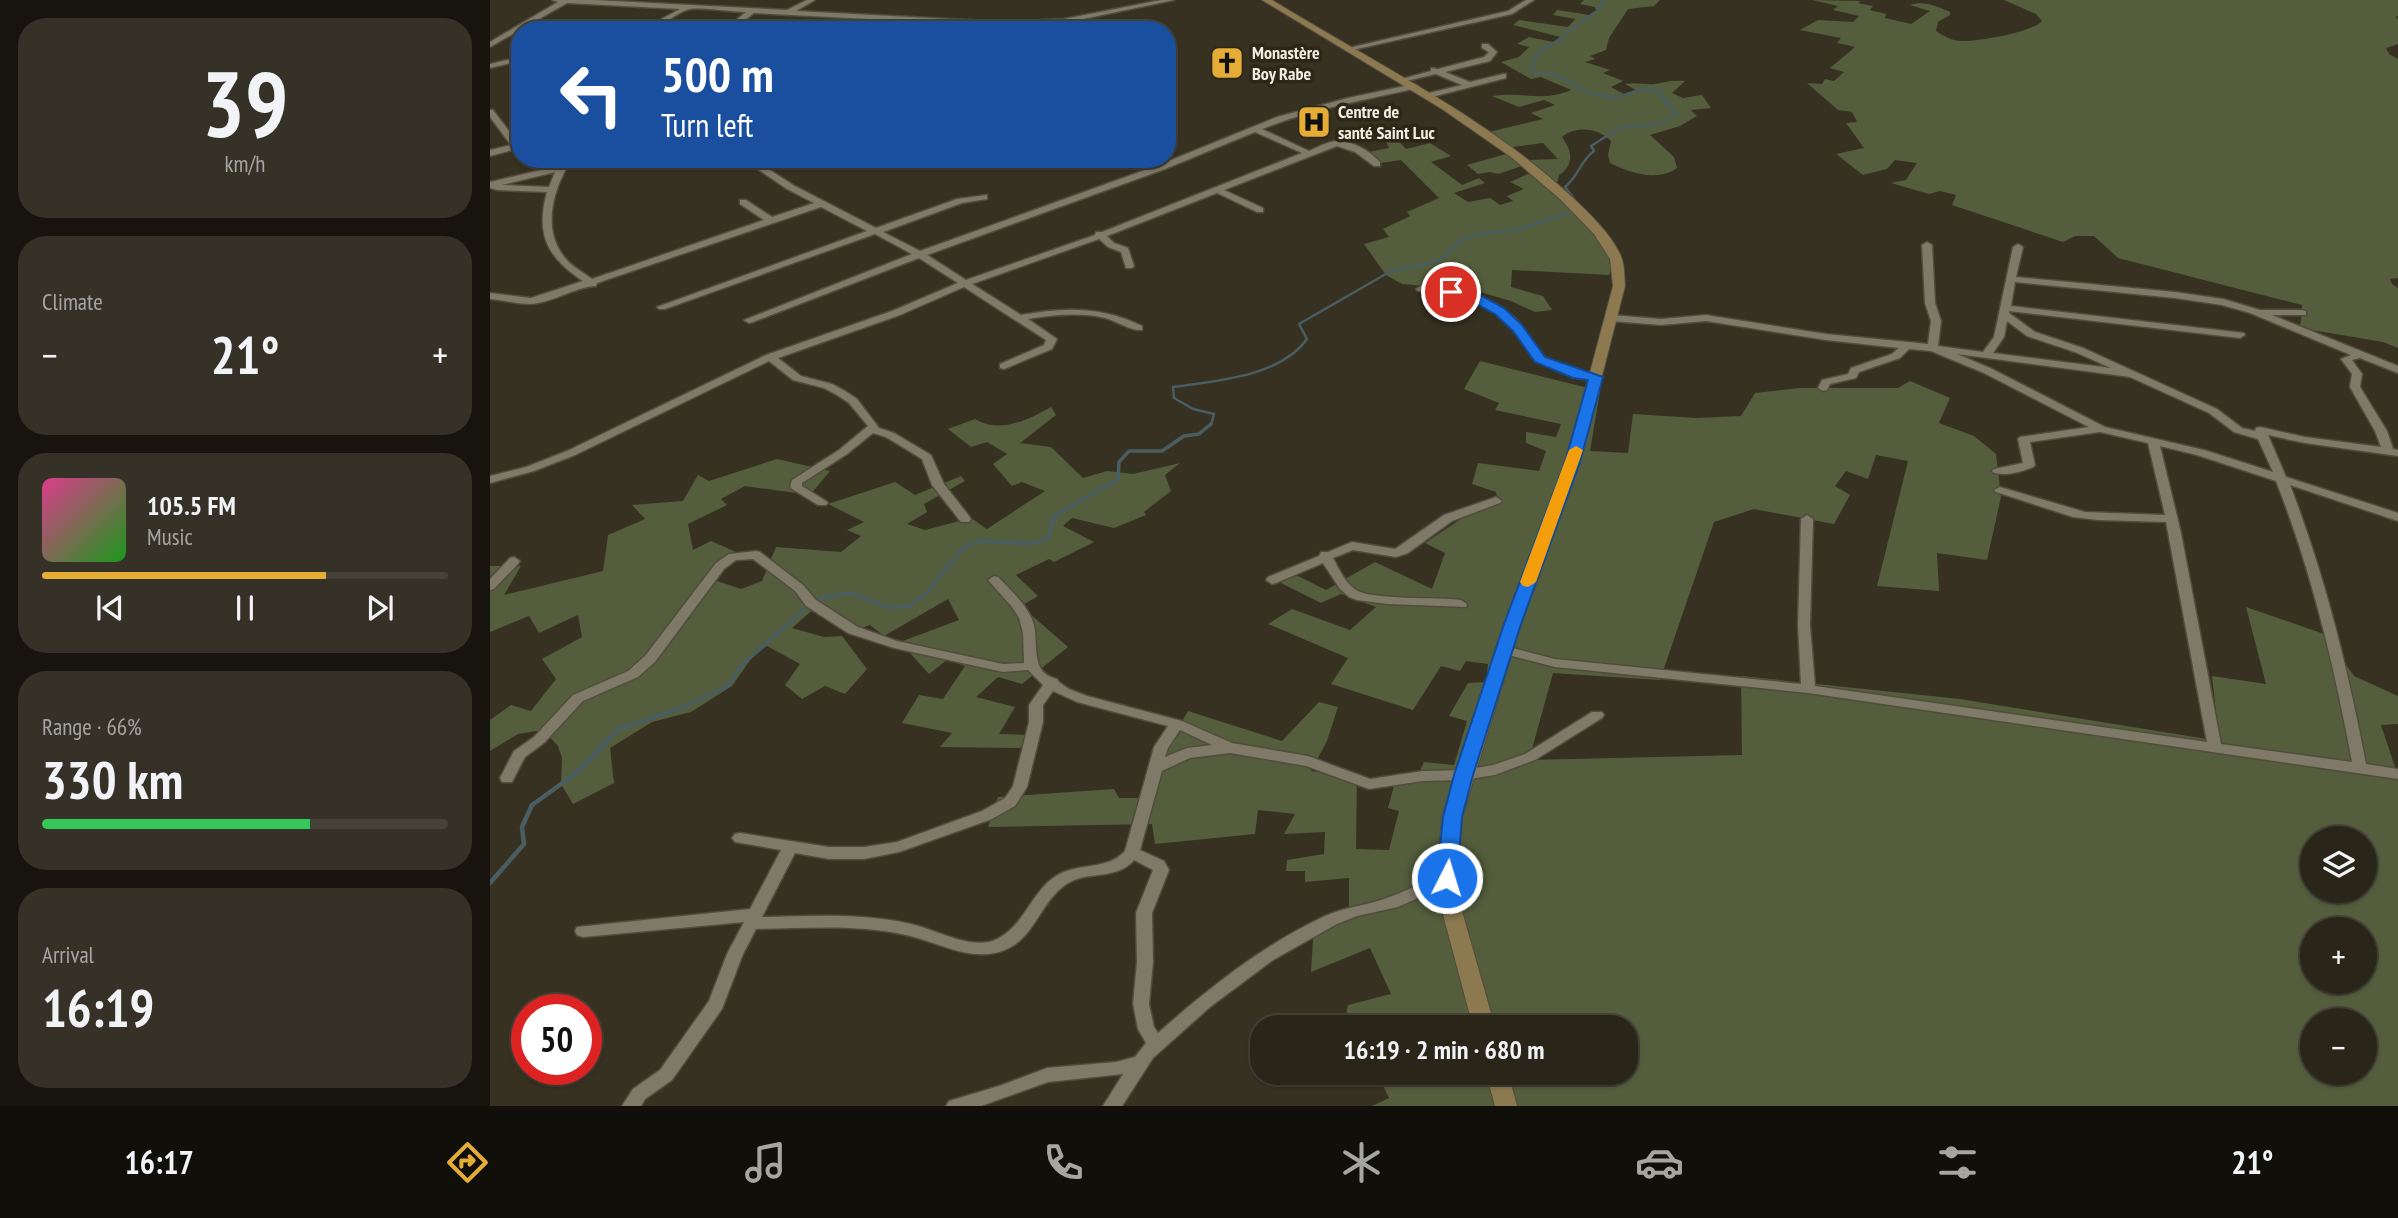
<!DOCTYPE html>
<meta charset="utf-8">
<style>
body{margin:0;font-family:"PT Sans Narrow",sans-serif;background:#353126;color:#f1f3f6;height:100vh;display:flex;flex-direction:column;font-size:26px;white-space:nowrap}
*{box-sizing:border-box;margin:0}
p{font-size:23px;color:#a5a5a2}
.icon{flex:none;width:38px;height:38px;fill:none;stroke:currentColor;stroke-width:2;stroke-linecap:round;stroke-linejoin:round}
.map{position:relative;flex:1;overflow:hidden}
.drawer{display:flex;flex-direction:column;gap:18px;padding:18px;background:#17140e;width:490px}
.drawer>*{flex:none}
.hud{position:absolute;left:21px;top:21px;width:665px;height:147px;border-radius:28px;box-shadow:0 2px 5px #0004,0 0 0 2px #454238;background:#1a4fa0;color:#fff;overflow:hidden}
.buttons{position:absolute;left:1810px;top:826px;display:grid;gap:14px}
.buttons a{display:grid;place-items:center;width:77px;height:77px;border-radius:50%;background:#292519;box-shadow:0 2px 5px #0004,0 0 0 2px #454238;font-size:35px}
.speed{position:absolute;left:21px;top:994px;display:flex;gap:14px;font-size:35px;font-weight:700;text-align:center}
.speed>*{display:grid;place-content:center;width:91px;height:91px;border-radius:50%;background:#292519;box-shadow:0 2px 5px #0004,0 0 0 2px #454238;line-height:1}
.speed .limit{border:10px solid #d22;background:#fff;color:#111}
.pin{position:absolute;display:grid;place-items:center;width:60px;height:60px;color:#fff;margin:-30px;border:4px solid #fff;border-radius:50%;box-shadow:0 2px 7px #0007}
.me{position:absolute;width:77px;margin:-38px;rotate:5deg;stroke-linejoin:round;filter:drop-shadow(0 0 5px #0008)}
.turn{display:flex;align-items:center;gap:24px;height:147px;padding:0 35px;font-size:32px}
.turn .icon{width:91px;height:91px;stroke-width:2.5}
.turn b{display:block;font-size:49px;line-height:60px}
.big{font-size:52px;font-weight:700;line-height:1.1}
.drawer .card{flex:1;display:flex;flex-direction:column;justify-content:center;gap:10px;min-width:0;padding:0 24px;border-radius:28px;background:#353126}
.drawer .dial{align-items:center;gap:0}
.dial b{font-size:91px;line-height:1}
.song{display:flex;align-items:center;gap:21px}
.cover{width:84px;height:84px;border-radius:10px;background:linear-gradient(135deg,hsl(330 70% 55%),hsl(120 70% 35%))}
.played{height:7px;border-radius:4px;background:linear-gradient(90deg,#e5ad36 70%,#454238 70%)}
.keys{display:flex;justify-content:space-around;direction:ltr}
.heat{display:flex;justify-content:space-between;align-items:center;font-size:38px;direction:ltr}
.charge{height:10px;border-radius:5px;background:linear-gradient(90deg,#34c759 66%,#454238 0)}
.trip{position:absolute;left:760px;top:1015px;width:388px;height:70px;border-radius:28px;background:#292519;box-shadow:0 2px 5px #0004,0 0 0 2px #454238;font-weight:700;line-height:70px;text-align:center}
.menu{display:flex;height:112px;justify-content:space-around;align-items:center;background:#100f0a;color:#a5a5a2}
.menu .icon{width:49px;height:49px}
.menu .selected{color:#e5ad36}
.menu b{font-size:32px;color:#f1f3f6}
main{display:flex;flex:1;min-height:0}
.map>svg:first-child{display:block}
</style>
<main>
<section class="drawer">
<div class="card dial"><b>39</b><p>km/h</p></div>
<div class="card"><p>Climate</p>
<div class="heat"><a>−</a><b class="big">21°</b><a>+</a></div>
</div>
<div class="card">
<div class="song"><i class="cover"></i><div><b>105.5 FM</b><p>Music</p></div></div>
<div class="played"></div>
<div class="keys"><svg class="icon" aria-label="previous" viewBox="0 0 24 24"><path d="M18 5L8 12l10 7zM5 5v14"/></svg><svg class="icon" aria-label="pause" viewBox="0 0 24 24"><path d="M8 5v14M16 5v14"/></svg><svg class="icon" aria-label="next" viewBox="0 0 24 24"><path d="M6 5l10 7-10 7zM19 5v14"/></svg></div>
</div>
<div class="card"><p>Range · 66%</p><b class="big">330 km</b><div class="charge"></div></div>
<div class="card"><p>Arrival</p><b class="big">16:19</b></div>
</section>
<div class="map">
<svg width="1908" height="1106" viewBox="0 0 1908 1106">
<rect width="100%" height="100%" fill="#373121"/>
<g fill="#545e3c" fill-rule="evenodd">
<path d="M1094,0H1170L1164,6L1138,9L1119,38L1116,50L1100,56L1105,59L1095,62L1120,70L1113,73L1133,81L1121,87L1134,94L1146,90L1135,84C1146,82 1155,85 1165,84C1176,82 1183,80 1195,81L1182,93L1193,98L1212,95L1221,108L1201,110L1207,116L1190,126L1160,135L1184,157L1187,168C1168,182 1140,173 1120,163L1118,155L1121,141C1109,128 1086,125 1072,137C1082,151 1085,164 1069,175L1067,184L1129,251L1119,275L1022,270L1021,287L1053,296L1062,310L1045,312L1021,301L983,290L912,284L896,275L874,244L899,237L893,229L920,216L917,212L949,198L911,160L890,163L874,153L899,148L892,132L899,131L916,149L940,143L961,156L941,162L972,185L989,178L995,183L964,193L978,202L1000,198L1010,205L1023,201L1017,196L1034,189L1020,182L1040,173L1032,166L1008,174L1000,172L988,174L977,165L1016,154L999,132L1053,119L1041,113L1065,105L1054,100L1029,107L1002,96C1035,91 1050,103 1081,90L1051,77L1041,79L1011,62L1029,57L1039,47L1027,44L1039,37L1063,42L1070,37L1023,25L1029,20L1078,27L1085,19L1063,15L1067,10L1100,15L1106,11L1105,7L1090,4ZM1053,143L1068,159L1037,160L1023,147Z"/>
<path d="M1322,0L1371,1L1368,3L1383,6L1380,10L1396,14L1395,18L1421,24L1440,11L1420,5C1433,0 1447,6 1460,12V15L1448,22L1446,31C1453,36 1463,41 1472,41C1487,42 1543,32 1552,21L1546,14L1514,0H1908V16L1905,17L1908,19V44L1896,48L1899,54L1908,59V278L1900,279L1902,284L1908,288V348L1893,342L1810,328L1812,305L1628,258L1604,236H1585L1573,242L1462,205L1466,195L1450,191L1439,194L1401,183L1416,180L1427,163L1405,160L1397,169L1373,175L1346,154L1374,148L1356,123L1367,122L1362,112L1348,110L1317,83L1332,84L1335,79L1344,81L1354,72L1340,68L1365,47L1347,43L1351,38L1310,30L1328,20L1363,22L1369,16L1343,10L1348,6Z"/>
<path d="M990,361L1110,391L1100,451L1138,453L1143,414L1207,418L1251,416L1265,393L1309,388H1408L1420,381L1460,398L1449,423L1484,436L1506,454L1511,497L1497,560L1447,553L1449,591L1387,586L1418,461L1386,455L1378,479L1356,471L1345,486L1360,495L1344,524L1264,509L1224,522L1170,680L1063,673L1039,760L1252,755L1251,676L1470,699L1729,741L1722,676L1776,684L1756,607L1834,634L1864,676L1908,696V724L1891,725L1908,776V1106H882L899,1098L887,1073H1136V1027H854L858,1005L901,994L880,948L821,972L824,924L859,916V878L815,882V871H796L797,860L834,854L835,832L794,834L805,814L768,810L765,834L665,844L662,824L498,827L508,797L624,789L629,798H648L698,711L792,741L829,702L848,707L837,741L821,771L867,777L866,849L899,850L909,811L898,808L906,778L925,782L934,762L964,765L977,721L959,716L978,683L996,682L998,664L976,661L970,671L951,666L923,710L841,684L858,658L778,624L802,609L860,630L886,607L851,594L831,603L781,578L796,570L836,590L885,562L942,589L955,553L935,543L974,517L1008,503L1006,492L982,484L988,463L1049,471L1056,451L1036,443V432L1066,437L1071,424L1005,410L1009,403L974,389ZM1822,838H1874V891H1822ZM1822,929H1874V982H1822ZM1822,1020H1874V1073H1822Z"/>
<path d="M561,407L566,415L530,443L561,447L593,478L617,471L643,474L690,463L675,475L681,491L654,512L656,515L624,528L582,518L573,526L604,542L564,562L559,559L526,575L548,596L531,606L578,647L532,684L508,677L486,697L525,707L509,734L541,735L530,748L450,747L462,733L412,723L429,695L453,699L475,666L457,660L439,674L410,642L469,620L458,599L394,636L380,625L372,628L327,606L302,628L334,637L352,636L377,669L355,694L335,686L312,699L295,685L310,664L277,646L263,656L242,686L201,712L162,722L120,748L124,783L83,804L71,784L72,758L68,746L53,730L28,734L0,751V720L21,705L41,711L66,679L52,659L92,637L88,615L49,633L39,616L0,632V566H31L14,595L113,571L118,535L155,519L142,505L193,501L208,475L219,481L287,459L340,471L320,495L255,486L231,499L237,505L198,524L203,550L221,541L246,552L227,581L251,589L272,581L286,547L351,552L371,536L357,530L374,522L338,504L405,482L425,495L471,476L475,481L434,504L437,512L417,524L435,530L481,518L497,529L555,491L532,482L522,486L503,464L517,454L497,442L481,447L458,429L485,419C509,434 538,420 561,407Z"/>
</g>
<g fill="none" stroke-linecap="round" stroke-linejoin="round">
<g stroke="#495e62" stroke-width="2.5">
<path d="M1085,200L1075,187C1089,176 1090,161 1104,151L1101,146L1129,128L1168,124L1187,114L1176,104L1179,101L1171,98L1172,92L1152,89L1128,97L1104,95L1065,75L1044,73C1039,52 1058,46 1074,38L1075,33C1088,26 1096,17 1109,10L1113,0"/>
<path d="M721,425L724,414L703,409L684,398L683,387C725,381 790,377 817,339L809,324L901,271L949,261L971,240L991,234L1026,230L1083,211"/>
</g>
<g stroke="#495e62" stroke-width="3.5">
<polyline points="324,601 353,593 364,594 400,608 419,606 436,594 475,546 493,541 538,544 558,539 564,516 628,479 629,462 639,451 672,451 694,436 709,434 721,424"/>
<polyline points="138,726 191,708 238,686 252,665 318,606"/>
</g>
<polyline stroke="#495e62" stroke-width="4.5" points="0,883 34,844 32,827 42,805 85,774 129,729 143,724"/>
<defs>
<g id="minor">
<path d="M62,0H104L297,10L317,0H325L306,11L516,22L574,19L671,0H684L574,23L516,26L386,19L374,30H366L378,19L264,13L242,30H234L256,12C243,12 210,7 200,9C182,13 170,34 148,25L149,23L168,21L190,9L77,3L0,47V42L68,2Z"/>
<polygon points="1036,0 1044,0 1022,14 858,51 854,49 1018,11"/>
<polygon points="992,44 998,44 1007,52 1000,61 955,72 980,82 1013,74 1016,74 1016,78 938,98 934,96 935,94 972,85 946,74 912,82 908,80 941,71 941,68 948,69 994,57 999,52 992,48"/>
<polygon points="30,57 30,61 0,68 0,64"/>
<path d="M924,84L928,86L927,88C875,100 822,109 772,129L819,151C828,147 839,141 848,141C863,141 880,151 890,162V166H884L865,152L847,146L734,190L773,208V212H767L727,193L617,236L624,243L638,248L644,266L642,268H636L631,252L618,247L609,239L482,284L531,315C573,307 612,306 652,326V330C640,331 627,321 615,318C590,312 563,315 538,319L567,339L562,349L514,369L510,368V364L554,345L556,340L474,287L410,315L288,358L311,376L342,384L355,391L367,399L389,428L404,433L441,455L454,484L479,516L481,519L479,522H471L442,485L432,459L396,437L383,433L357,454L312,483V486L336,501L338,503L336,505H328L302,489L300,487L302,480L349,450L378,426L359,403L347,395L334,388L303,380L279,361L85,455L44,471L0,483V476L36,467L77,451L276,355L402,311L468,283L429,258L263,322L259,323L254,320L422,254L385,234L175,309H169L167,307L377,231L331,207L107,283L106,286C84,287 63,303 40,304C27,304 13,300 0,299V293L41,298L93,281C58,258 45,235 57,192L7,190L0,188V182L69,166L74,159H82C63,188 51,229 75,258C82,267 93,272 102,279L274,220L250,204V200H256L282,217L324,203L297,189L253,159H263L303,185L386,228L467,199L497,195V199L472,203L393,232L430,251L669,165L787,117L858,98ZM765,132L812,153L612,232H606L605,235L476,280L437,255L675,169ZM65,172L59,187L12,185Z"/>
<polygon points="0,110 3,110 28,143 30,143 30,148 0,156 0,150 21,145 0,117"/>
<path d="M1437,242L1442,245L1445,303L1451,321L1448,346L1493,352L1504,337L1523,247L1528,244L1533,247L1526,277L1685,292L1733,299L1770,310H1812L1816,311V315H1782L1908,366V373L1870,358L1862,360L1872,374L1870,387L1897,431L1903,449L1908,450V456L1815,443L1778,435L1796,477L1908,513V521L1800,485C1835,576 1858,669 1876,764L1908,769V779L1318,693L1065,667L1010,653L1008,650L1010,647L1015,646L1065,659L1311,684L1308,625L1311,519L1317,515L1323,519L1320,625L1325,686L1717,742L1676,522L1608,520L1583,517L1506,492L1504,490L1510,487L1595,512L1675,515L1658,443L1610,432L1540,442L1545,465L1543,467C1530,472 1518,476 1504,473L1502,471L1504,469L1533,463L1528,439L1530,437L1599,427L1494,373L1441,351L1419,349L1410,358L1369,372L1366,378L1340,384L1337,390L1333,391L1328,388L1332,380L1358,374L1361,368L1402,354L1409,348L1336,340L1216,321L1171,325L1121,321L1116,318L1121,315L1171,319L1216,315L1336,334L1438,344L1441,321L1435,303L1432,245ZM1525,282L1685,298L1732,305L1760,313L1861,355L1851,359L1862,374L1860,387L1885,431L1891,447L1815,437L1770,427L1766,428L1765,431L1752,428L1727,409L1593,348L1545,332L1519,313V311L1750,338L1755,335L1754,333L1521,306ZM1517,321L1537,336L1585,352L1621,368L1503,353L1514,337ZM1467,354L1640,377L1719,413L1744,432L1768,439L1783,472L1714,450L1615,427L1502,369ZM1670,446L1707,455L1786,481C1822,572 1844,666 1862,762L1731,744L1691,533Z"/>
<polygon points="931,286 975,289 1006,304 1026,319 1054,357 1090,372 1106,374 1111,377 1106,380 1088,378 1046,361 1018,323 1000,308 973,295 928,291 926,289"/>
<path d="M1006,497L1012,501L1010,503L962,521L918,553L906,557L863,550L843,558C849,569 855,583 866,590C882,600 948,597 971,600L977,604L976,607L898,604L867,600L859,597L850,589L833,563L786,583L782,584L776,580L778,577L829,556L831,552H838L862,542L905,549L954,515Z"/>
<path d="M266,551L270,552L313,585L326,600L368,627L407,641L513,664L534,663L533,633L529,618L522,607L498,580L504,576L508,577C520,589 533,601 541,617C552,637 536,672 567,679L569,682L579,689L597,696L692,721L742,743L818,756L880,779L933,771L974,770L1003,765L1035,754L1102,712H1112L1114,715L1112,718L1045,760L1005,775L974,780L933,781L879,789L816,766L740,753L700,758L672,771L650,850L674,861L679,870L662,913L663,962L659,1004L664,1027L668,1033C719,988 773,945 835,916C857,906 881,905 902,896C921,889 938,879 957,873L962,875L965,879L962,883L908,907L867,916L847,924L783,960L720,1007L663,1058L632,1106H613L633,1074L558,1082L491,1106H456L459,1101L509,1086L557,1068L626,1062L645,1057L656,1043L648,1029L643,1004L647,962L646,913L663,870L644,860C627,880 600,871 580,882C552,897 547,934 519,948C490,963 459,948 431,939C379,923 320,928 266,929L253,954L232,1009L182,1080L155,1099L151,1106H132L143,1089L170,1070L219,1001L237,954L254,922L93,937L87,935L85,931L87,927L260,909L291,850L245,842L242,838L245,834L250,833L339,847H374L407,842L492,811L515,798L523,786L539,722V705L553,685L538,670L513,672L404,648L358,633L316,606L305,591L263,559L246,560L234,569L165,662L148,677L93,701L54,743L35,757L22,782H12L10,778L24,751L44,737L83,695L138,671L155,656L226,563L239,554ZM563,691L587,702L678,726L664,747L635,851C617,871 588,862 566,876C542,891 535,924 509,938C487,951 454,934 432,927C381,912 324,916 272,917L305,853L339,859H374L409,852L502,819L525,806L537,787L553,722V705ZM690,730L722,745L697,748L675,757L678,748Z"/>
<polygon points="24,557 30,561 28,564 4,589 0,590 0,579 20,558"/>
</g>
<g id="secondary">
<path d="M772,0H782C884,63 994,115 1082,197C1099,213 1120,233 1130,254C1135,264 1134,275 1135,286L1090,462L1031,624L972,817L967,879L972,911L1005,1027H983L952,911L947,879L952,817L1015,624L1076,462L1123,286L1120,259L1104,234L1070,199L1021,157L952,109Z"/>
<polygon points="996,1073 1018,1073 1027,1106 1005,1106"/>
</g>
</defs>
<use href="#minor" stroke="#514c3e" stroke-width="3"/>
<use href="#secondary" stroke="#514c3e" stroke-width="2"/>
<use href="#minor" fill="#7f7967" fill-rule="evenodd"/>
<use href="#secondary" fill="#8c794f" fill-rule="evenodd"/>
</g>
<polygon fill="#1a73e8" stroke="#114b97" stroke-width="2" points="961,288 979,289 1014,308 1032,325 1055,357 1113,377 1090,462 1031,624 983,775 972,817 967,878 964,884 957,886 950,884 947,878 953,817 964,775 1014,624 1075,462 1098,380 1083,378 1045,362 1023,331 1005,314 972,296 956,294 956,289"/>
<polygon fill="#f59e0b" points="1086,446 1093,450 1046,582 1038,587 1033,586 1030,582 1079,450"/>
<defs>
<symbol id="church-square" viewBox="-11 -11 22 22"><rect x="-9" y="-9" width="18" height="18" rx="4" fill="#e5ad36" stroke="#2d2718"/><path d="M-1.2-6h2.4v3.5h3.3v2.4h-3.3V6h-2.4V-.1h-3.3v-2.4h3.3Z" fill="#111"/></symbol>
<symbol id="hospital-square" viewBox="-11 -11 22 22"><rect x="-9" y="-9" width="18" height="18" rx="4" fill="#e5ad36" stroke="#2d2718"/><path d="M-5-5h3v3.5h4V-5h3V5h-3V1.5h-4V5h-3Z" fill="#111"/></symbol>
</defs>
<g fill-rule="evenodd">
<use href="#church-square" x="718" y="44" width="38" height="38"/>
<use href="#hospital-square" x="805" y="103" width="38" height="38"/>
</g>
<g text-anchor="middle" stroke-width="7" stroke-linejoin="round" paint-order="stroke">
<g font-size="18" font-weight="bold" fill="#f2eee4" stroke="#2d2718" text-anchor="start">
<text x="762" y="59">Monastère<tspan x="762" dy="21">Boy Rabe</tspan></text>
<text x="848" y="118">Centre de<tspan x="848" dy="21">santé Saint Luc</tspan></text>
</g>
</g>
</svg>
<div class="buttons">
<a><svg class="icon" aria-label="layers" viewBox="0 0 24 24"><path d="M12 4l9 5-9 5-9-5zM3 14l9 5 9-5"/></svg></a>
<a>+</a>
<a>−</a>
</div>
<div class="speed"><div class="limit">50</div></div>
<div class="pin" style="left:961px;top:292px;background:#d93025"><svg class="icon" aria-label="arrive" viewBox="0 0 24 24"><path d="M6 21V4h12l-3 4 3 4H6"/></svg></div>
<svg class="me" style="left:957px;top:878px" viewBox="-20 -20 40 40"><circle r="17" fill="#1a73e8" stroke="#fff" stroke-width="3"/><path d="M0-11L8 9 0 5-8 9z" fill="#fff"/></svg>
<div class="trip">16:19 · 2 min · 680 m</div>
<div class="hud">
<div class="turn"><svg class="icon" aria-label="left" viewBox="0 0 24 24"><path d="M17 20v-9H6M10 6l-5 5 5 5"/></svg><div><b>500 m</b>Turn left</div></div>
</div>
</div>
</main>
<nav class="menu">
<b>16:17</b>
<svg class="icon selected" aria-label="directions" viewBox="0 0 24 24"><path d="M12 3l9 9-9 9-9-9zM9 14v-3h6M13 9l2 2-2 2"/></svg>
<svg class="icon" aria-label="music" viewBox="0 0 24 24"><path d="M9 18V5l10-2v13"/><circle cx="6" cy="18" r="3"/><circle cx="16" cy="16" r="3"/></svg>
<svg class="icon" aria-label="phone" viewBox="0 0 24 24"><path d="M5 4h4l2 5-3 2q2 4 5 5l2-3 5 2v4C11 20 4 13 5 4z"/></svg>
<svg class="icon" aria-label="climate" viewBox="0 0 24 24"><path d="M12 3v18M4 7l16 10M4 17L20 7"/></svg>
<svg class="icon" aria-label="car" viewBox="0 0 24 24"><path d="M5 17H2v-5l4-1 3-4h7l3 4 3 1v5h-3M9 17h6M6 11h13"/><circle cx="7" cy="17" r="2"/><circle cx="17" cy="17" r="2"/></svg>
<svg class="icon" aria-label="filters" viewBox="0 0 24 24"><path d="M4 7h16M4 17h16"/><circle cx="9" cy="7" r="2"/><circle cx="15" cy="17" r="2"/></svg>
<b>21°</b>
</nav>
